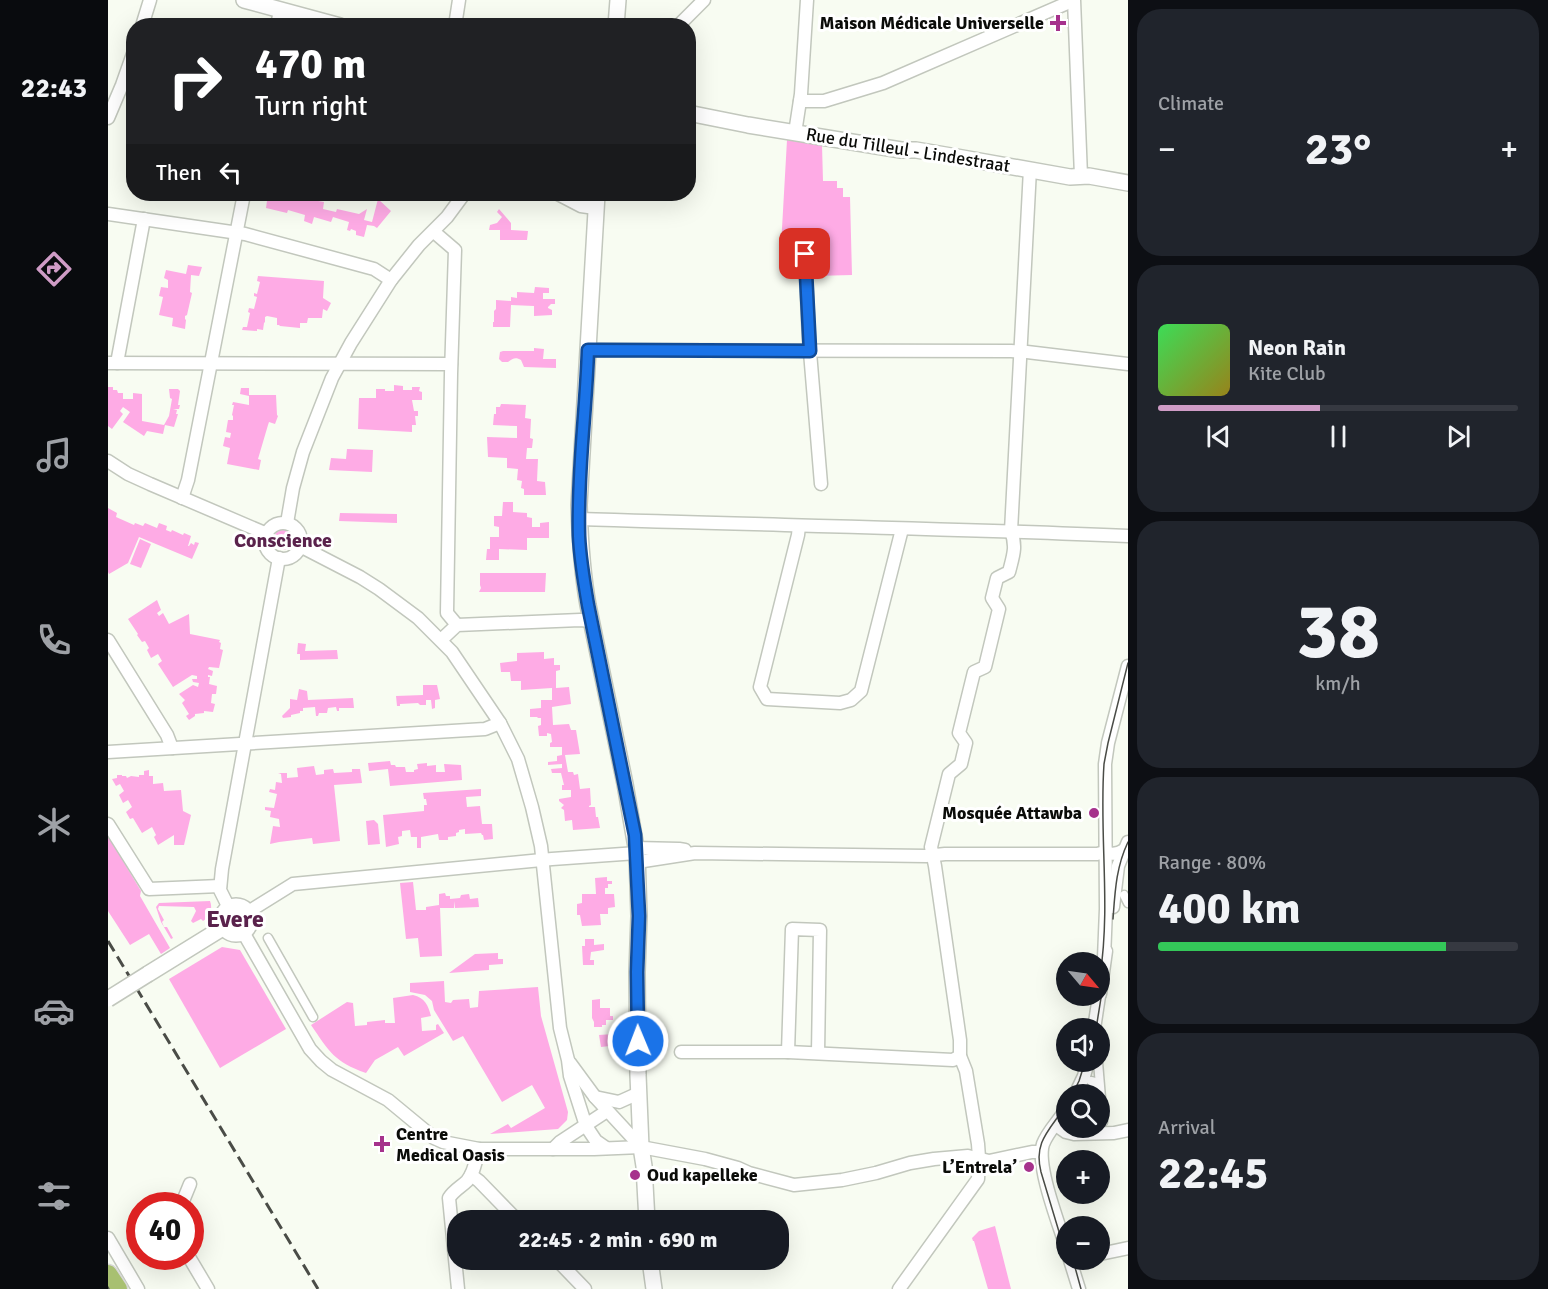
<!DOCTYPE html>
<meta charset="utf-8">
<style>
body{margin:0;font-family:Signika,sans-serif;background:#20242c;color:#f1f3f6;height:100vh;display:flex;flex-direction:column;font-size:22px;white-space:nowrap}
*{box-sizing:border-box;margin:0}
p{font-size:20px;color:#9ea1a6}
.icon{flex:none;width:33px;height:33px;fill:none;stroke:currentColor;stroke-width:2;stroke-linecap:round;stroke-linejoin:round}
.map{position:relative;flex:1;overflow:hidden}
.side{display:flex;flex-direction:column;gap:9px;padding:9px;background:#0d0f14;width:420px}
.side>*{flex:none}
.hud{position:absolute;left:18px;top:18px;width:570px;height:183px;border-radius:24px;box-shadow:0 6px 24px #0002;background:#202124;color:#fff;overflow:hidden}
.needle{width:39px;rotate:119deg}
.tools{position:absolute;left:948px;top:952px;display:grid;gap:12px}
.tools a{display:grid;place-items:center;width:54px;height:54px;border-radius:50%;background:#171b24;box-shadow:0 6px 24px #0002;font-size:30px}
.speed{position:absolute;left:18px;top:1192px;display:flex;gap:12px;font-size:30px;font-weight:700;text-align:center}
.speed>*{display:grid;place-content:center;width:78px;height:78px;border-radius:50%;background:#171b24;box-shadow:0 6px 24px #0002;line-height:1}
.speed .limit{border:9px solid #d22;background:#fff;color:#111}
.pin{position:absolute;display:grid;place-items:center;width:51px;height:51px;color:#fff;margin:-26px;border-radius:12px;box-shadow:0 3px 9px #0006}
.me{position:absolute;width:66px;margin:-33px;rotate:359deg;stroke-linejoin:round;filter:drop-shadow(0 0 4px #0008)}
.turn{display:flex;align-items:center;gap:21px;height:126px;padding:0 30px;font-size:27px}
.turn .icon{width:78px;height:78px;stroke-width:2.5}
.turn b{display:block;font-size:42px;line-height:51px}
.then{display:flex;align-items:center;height:57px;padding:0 30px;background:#0003;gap:12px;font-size:22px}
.big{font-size:45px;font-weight:800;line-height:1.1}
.side .card{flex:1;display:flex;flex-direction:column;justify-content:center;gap:9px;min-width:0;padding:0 21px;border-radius:24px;background:#20242c}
.side .dial{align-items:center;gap:0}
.dial b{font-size:78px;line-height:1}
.song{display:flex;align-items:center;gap:18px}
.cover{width:72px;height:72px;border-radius:9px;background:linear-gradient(135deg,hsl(130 70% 55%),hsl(50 70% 35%))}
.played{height:6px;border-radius:3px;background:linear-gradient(90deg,#cf9cc6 45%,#363941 45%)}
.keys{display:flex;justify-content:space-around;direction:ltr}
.heat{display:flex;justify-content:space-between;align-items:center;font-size:33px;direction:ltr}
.charge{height:9px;border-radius:4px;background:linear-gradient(90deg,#34c759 80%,#363941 0)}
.trip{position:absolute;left:339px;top:1210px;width:342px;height:60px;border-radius:24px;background:#171b24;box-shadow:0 6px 24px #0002;font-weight:800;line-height:60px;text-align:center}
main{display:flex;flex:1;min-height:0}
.dock{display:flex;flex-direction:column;width:108px;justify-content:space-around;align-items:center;background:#090b0e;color:#9ea1a6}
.dock .icon{width:42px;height:42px}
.dock .active{color:#cf9cc6}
.dock b{font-size:27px;color:#f1f3f6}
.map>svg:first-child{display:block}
</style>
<main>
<nav class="dock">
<b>22:43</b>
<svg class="icon active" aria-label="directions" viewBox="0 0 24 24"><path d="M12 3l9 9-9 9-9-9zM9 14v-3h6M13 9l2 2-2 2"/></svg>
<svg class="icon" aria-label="music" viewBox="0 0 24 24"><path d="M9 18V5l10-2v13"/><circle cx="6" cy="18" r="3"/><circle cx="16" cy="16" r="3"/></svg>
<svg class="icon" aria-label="phone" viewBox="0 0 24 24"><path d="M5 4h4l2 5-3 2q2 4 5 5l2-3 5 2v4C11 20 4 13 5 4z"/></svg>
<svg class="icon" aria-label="climate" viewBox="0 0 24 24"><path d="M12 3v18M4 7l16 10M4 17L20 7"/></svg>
<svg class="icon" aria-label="car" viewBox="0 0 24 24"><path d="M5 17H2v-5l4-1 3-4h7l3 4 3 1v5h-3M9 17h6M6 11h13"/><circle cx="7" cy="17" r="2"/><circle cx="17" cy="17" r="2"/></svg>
<svg class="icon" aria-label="filters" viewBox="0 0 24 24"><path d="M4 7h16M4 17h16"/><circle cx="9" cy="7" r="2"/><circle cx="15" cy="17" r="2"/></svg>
</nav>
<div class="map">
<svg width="1020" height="1289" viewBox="0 0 1020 1289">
<rect width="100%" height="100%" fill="#f8fcf2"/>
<g fill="#feabe5">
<polygon points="679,140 714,145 715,181 729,181 729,188 735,188 735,197 742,197 744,275 706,276 705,254 687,253 687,246 673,246"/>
<polygon points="160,194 182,194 182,196 216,202 215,209 228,212 229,209 251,214 259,209 256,220 264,222 270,199 283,211 269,228 266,226 259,225 256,237 248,235 248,231 243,229 242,231 239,230 241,222 225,217 223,222 206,217 204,224 196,221 197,215 180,210 179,213 158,208"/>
<polygon points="391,209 403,223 403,230 420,231 419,240 392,240 392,230 381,230 382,225 389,223 394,217 389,212"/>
<polygon points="80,265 94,267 91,276 83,275 82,292 84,293 79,315 77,316 77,319 78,320 77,329 64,326 65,318 51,315 55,297 51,296 53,287 60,288 60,280 56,278 58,270 78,274"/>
<polygon points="150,276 216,281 215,298 223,303 219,311 215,309 214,318 200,318 199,323 192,323 192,328 172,326 171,325 169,325 169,318 159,316 157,317 157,322 156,323 155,330 149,329 149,331 134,330 135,327 139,327 142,313 140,312 141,308 146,309 149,297 146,296 146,293 149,294 152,282 149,281"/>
<polygon points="427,287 441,288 441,293 435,293 435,299 447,299 447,304 443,304 440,307 440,308 444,310 444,315 426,316 426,306 403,305 402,327 385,327 385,322 386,322 386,311 388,309 388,300 403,301 403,297 409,298 409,292 426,293"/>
<path d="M426,348L436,349L435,359H448V368L416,367L413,360C408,357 405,358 400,362H394L391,359L392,352L395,351H426Z"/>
<polygon points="286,385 295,386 295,390 304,390 304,387 312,387 311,391 314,392 314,400 304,400 306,411 310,411 310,416 307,416 308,425 304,425 304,432 250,429 251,398 268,398 268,389 277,389 277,391 286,391"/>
<polygon points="0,387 5,387 5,390 9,390 10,393 15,393 15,399 25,399 25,393 34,394 34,421 56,425 61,416 64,399 62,398 61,389 70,389 72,391 70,405 72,405 71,409 65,409 69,410 68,414 70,414 66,427 57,425 55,434 39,431 36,436 15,422 22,412 15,407 12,411 15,414 4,429 0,426"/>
<polygon points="133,388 141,388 141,395 168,395 169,415 170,416 167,424 161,422 160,425 150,459 153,460 151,470 119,464 122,448 115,446 117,437 122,438 123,433 118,432 120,420 125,420 125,416 124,415 126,405 124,405 125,402 141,405 141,396 132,394"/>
<polygon points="393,404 418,405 417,418 423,419 422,438 425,439 424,448 419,448 418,459 430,459 429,481 437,482 438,495 416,495 416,489 413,488 414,481 409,480 410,469 399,468 399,458 380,457 379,437 409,438 409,426 385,425 386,414 388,414 388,407 392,407"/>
<polygon points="239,449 265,450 264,472 221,470 223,458 238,459"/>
<polygon points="395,502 405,502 405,512 419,513 419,517 424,518 424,527 432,527 432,523 441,522 441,538 419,538 419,550 391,549 391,560 378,560 379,549 382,549 382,537 391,537 391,527 386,526 386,516 394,516"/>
<polygon points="0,508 9,513 8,517 26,525 27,523 35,526 37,523 49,528 51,523 59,526 58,530 63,532 64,530 75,535 76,533 83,536 80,546 81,546 83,543 86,545 87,542 91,543 84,559 31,537 20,563 1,574 0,572"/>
<polygon points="232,513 289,514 289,523 231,521"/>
<circle cx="175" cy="540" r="10"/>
<polygon points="32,539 43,544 33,568 22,564"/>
<polygon points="372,573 438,573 437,592 371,592 373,588 372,585"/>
<polygon points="49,600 53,610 49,613 51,616 55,613 61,624 81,614 82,634 112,640 111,642 113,643 112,649 115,650 111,668 101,667 100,669 105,671 104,676 100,675 100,677 102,677 101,684 109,686 108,694 104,694 103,703 107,704 105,712 96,711 96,713 87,714 87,716 81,720 78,716 81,714 74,703 77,700 71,694 85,685 90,687 91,683 85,682 84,679 89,679 89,676 84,675 65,687 50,664 54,661 50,654 43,658 39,650 41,648 37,641 34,642 29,635 30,634 20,619"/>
<polygon points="190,643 198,644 197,651 229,650 230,659 192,660 192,654 189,654"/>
<polygon points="436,652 436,659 446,658 446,665 452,665 452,670 448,671 448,688 461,687 463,704 444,707 445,725 461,724 463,730 468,730 472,754 457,755 460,772 465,772 466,775 470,774 472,789 482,788 483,805 481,806 481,807 487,807 488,817 490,817 492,828 465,830 464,820 457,821 456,810 453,808 456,805 451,801 451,799 463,797 463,790 454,790 454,785 456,785 453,773 444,773 443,769 454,768 454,764 440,765 440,762 449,761 449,756 454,755 454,747 442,747 442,743 444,742 443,734 439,733 439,736 431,736 430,726 433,725 433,718 430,718 429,717 422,717 422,709 433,708 433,700 444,700 444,688 413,690 413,681 403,681 402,672 393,672 392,663 409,661 409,653"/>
<polygon points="315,685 329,685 332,699 327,700 327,708 324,709 323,700 318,700 318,705 312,705 310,703 292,704 292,706 289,706 288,696 315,695"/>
<polygon points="191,689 199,691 200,700 245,698 246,708 231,708 231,711 229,711 228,707 220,708 219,713 211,713 210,716 208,716 207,707 195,708 195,711 192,711 192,713 183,715 183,717 175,718 174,716 182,708 182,699 189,700"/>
<polygon points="282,761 283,765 287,765 288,767 297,767 298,772 306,772 306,770 310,769 309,764 319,763 319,766 328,765 328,772 337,772 336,764 353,765 354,780 282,786 280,769 261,771 260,763"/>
<polygon points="206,766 208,775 216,774 216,770 225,769 226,773 244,772 244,769 252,769 254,783 226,785 232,841 205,844 204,838 171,842 162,844 165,826 172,827 171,819 162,817 163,811 157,810 157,807 166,808 169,794 161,792 162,789 167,790 168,782 174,783 173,774 170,773 179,773 179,778 190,777 189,768"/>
<polygon points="41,770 41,776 45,776 45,784 55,783 56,791 73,790 75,811 83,815 76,845 66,845 66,835 50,845 46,837 48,835 44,827 34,833 25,818 22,819 18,812 24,807 20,800 15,803 11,795 16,791 12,784 8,786 4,779 9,778 9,775 14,775 14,776 18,776 19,778 23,776 31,777 31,775 36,775 36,771"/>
<polygon points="373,789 373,796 358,797 359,807 372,806 374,824 384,824 385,839 376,840 375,835 374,835 373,833 357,834 357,829 351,830 351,832 348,833 348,836 340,837 340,840 331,840 330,834 313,837 313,848 309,848 309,837 303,837 302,830 294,831 294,836 290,837 291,844 278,847 275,815 316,811 316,805 319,805 318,799 316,799 315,793"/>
<polygon points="266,820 270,824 272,844 260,845 258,821"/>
<polygon points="0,836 33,891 32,896 62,948 53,954 41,934 22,945 0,911"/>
<polygon points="499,877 499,881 504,881 504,884 500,884 500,888 497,888 497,894 506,894 507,907 500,908 500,914 492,914 493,925 474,926 472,915 469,915 469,904 474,903 474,894 488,894 487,878"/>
<polygon points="305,882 308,910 318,910 318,907 331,905 331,894 337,893 338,896 342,896 342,899 352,898 353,895 361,894 362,899 370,898 371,907 347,908 346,901 346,908 332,908 334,956 312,957 310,938 298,939 292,883"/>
<path d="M102,901C105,909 102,917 95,921L93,919L85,923L83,921L88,911L86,907L51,906L50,909L56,920L54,922L56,927H59L65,938L63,939L53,922L48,907L51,903Z"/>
<polygon points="477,939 486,939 486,945 496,944 496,950 483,952 482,960 486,960 486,965 475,965 474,946 477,946"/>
<polygon points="114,947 132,950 178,1029 112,1068 61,979"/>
<polygon points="390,953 390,959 395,959 395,964 381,965 381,970 341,973 367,954"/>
<polygon points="336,981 337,1002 343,1003 345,1000 361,999 362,1008 370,1007 371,991 430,987 433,1016 460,1112 459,1120 450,1129 382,1134 400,1124 403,1128 437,1108 424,1085 394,1102 355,1036 345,1041 326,1010 324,1001 317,995 302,992 302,983"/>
<path d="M305,995C317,998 320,1005 323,1016L313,1018L314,1031L328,1030V1025L330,1024L336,1033L296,1056L290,1047L267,1060L258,1073C226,1062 221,1051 203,1025L239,1002L245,1003L247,1026L259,1025V1022L277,1020V1023H287L285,998Z"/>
<polygon points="492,999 492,1008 502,1008 502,1016 505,1016 505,1020 498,1020 498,1025 494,1025 494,1027 486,1027 486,1022 484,1018 484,1000"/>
<polygon points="520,1033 519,1044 493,1047 491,1035"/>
<polygon points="887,1226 903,1289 880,1289 866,1241 865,1241 864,1238 871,1231"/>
</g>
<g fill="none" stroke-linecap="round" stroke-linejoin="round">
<defs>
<g id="pedestrian">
<polyline points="1016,895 1020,903"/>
<polyline points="160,938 205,1017"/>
<polyline points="990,1062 995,1122"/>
<polyline points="983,1081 987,1082 983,1095"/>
</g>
<g id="minor">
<polyline points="966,0 973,176"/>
<polyline points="34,26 42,0"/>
<polyline points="169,26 172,10"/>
<polyline points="347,26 351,0"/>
<polyline points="570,26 596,0"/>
<polyline points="692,101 716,101 775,83 957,4 964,0"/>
<polyline points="0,118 14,85 26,51"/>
<polyline points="687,133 693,94 699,0"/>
<polyline points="450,194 473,206 487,208"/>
<polyline points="0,214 137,234 266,269 283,280"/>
<polyline points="326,232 347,250 343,374 339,613 349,625"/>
<polyline points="697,254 701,340 713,484"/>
<polyline points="480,350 903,351 919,352 1020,364"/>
<polyline points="0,363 343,364"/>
<polyline points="9,363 36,219"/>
<polyline points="0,461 20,474 42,484 159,534"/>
<polyline points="74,498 80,480 136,194"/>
<path d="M471,519C654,525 837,528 1020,536"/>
<polyline points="179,523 185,488 195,452 224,378 243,343 283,280 311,245 339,217 356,194"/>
<circle cx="175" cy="541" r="18"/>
<polyline points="691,526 690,535 652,687 659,699 732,703 743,700 753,691 794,529"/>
<polyline points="192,546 252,577 271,589 310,618 344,652 392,723 410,759 424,807 433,846 452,1028 460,1060 462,1076 478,1126 488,1141 498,1148"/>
<polyline points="0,640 59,735 64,748"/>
<polyline points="333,640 349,625 472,620 483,621"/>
<polyline points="0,752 377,729 392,723"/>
<polyline points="0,824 41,889 112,886"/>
<polyline points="528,848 571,849 577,850"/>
<path d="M529,862L587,853L818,856L837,854H989L997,852C1004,855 1010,854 1016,850"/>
<polyline points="1005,907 1010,866 1020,842"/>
<polyline points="121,908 112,890 114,869 171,558"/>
<polyline points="140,912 185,884 444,859 529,853"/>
<polyline points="135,932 202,1049 213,1061 224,1070 280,1100 326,1138 335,1142 371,1149 486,1149 533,1147 597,1159 630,1168 641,1173 686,1185 734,1180 768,1173 802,1163 826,1159 860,1156 881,1161 924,1152 933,1152"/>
<polyline points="996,958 998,909 997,764 1000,743 1020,666"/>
<polyline points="992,994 998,951"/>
<polyline points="986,1029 991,996"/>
<polyline points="573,1052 680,1052 845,1060 852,1056"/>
<polyline points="680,1052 684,929 712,930 710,1053"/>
<polyline points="462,1063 487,1097 533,1147"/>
<polyline points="967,1095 976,1076 980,1062"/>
<polyline points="487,1097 511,1102 531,1093"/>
<path d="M958,1109C951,1121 940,1131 935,1144C928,1166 951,1224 958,1247"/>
<polyline points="948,1125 958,1132 966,1134 1006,1133 1020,1130"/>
<polyline points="445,1149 452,1142 499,1111"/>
<polyline points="363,1175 371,1181 410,1221"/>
<polyline points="73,1206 82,1184"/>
<polyline points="0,1238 30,1289"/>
<polyline points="992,1254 1020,1248"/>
<polyline points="81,1257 100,1289"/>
<polyline points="449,1260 477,1289"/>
<polyline points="962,1260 971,1289"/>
<path d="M350,1289L341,1198C346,1190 353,1187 359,1181C366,1173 368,1160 371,1149"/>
<path d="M791,1289L870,1179L871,1158L870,1144L858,1071L852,1056V1040L827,866L823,847L841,774L853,764L858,743L851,733L866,672L877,667L891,609L884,598L889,578L901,572C905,556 909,547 903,531L922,169"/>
</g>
<g id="tertiary">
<polyline points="136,0 232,26"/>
<polyline points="508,26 510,0"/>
<polyline points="580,113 640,125 793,150 808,150 849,157 962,177 981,176 1020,183"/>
<path d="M489,194L471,505C472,539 474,572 480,605L517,784L529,853L531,916L529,972L530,1075L533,1147L536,1166L539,1221"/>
<circle cx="128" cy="920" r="14"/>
<polyline points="40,974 116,927"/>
<polyline points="542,1260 546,1289"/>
</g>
<polyline id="primary" points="0,1274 10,1289"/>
</defs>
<use href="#pedestrian" stroke="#c2c7bd" stroke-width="11"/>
<use href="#minor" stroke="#c2c7bd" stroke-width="15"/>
<use href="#tertiary" stroke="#c2c7bd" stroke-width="18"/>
<use href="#primary" stroke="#d8d8d8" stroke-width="21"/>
<use href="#pedestrian" stroke="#fff" stroke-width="8"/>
<use href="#minor" stroke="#fff" stroke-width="12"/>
<use href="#tertiary" stroke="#fff" stroke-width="15"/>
<use href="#primary" stroke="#a8c071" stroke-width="18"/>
<g stroke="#4a4c47" stroke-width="1.5">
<path d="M1005,919C1007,892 1008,867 1020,842"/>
<path d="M992,976C1003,905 991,834 996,764L1000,743L1020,663"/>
<polyline points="988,1029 998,967"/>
<polyline points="964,1095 971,1081 977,1062"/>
<path d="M958,1105C943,1129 925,1141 933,1172L958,1255"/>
<polyline points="965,1260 973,1289"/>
<polyline points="0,1287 1,1289"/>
</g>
<polyline stroke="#4a4c47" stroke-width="3" stroke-dasharray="12 6" stroke-linecap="butt" points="0,941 210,1289"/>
<defs>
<polyline id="tertiary-bridge" points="0,999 40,974"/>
</defs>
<use href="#tertiary-bridge" stroke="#c2c7bd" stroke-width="18" stroke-linecap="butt"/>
<use href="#tertiary-bridge" stroke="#fff" stroke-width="15"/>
</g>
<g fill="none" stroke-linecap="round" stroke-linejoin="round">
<defs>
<path id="route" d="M530,1041L529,972L531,916L527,835L480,605C476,582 472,559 471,536C469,474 478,412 480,350L702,351L697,254"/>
</defs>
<use href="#route" stroke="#114b97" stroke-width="15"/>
<use href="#route" stroke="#1a73e8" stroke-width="10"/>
</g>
<g fill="#a6328c" stroke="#fff" stroke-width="2">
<path d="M947 14h6v6h6v6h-6v6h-6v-6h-6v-6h6z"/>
<circle cx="986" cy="813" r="6"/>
<path d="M271 1135h6v6h6v6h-6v6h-6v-6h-6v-6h6z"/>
<circle cx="921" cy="1167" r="6"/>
<circle cx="527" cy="1175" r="6"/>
</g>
<g text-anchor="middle" stroke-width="6" stroke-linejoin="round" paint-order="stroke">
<g font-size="18" font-weight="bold" fill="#0b0c09" stroke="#fff" text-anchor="end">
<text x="936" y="29">Maison Médicale Universelle</text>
<text x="974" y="819">Mosquée Attawba</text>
<text x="288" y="1140" text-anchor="start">Centre<tspan x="288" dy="21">Medical Oasis</tspan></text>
<text x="909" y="1173">L’Entrela’</text>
<text x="539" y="1181" text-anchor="start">Oud kapelleke</text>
</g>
<g font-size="18" fill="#0b0c09" stroke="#fff">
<text transform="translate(800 150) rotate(9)" y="6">Rue du Tilleul - Lindestraat</text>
</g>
<g font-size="20" font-weight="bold" fill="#5a224c" stroke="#fff">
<text x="175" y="547">Conscience</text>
</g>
<g font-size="24" font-weight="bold" fill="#5a224c" stroke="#fff">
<text x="127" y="927">Evere</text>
</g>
</g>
</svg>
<div class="tools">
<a><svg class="needle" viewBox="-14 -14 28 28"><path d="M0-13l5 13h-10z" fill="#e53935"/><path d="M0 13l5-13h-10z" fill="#9ea1a6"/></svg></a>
<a><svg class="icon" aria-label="sound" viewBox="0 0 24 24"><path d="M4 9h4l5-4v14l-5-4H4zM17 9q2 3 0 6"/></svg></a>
<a><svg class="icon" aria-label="search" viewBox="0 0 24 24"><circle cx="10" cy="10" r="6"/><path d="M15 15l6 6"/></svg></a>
<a>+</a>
<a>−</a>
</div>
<div class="speed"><div class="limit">40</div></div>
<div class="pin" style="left:697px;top:254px;background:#d93025"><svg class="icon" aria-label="arrive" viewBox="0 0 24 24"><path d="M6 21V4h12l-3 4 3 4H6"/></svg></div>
<svg class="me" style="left:530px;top:1041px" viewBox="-20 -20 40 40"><circle r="17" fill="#1a73e8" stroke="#fff" stroke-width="3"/><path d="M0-11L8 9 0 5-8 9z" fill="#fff"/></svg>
<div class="trip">22:45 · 2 min · 690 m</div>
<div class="hud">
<div class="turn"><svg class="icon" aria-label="right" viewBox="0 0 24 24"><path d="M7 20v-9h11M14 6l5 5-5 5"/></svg><div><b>470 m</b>Turn right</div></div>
<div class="then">Then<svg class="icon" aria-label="left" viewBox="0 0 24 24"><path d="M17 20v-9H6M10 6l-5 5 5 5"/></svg></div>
</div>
</div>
<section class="side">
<div class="card"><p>Climate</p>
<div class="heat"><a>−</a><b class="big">23°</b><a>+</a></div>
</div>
<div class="card">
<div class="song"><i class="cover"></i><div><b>Neon Rain</b><p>Kite Club</p></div></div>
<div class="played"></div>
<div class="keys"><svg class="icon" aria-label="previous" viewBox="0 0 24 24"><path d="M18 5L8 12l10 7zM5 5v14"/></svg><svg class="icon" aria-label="pause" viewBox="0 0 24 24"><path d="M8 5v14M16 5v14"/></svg><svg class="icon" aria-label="next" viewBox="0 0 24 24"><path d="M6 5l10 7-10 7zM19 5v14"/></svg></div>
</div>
<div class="card dial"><b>38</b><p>km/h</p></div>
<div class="card"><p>Range · 80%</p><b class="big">400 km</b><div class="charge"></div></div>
<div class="card"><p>Arrival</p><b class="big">22:45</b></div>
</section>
</main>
